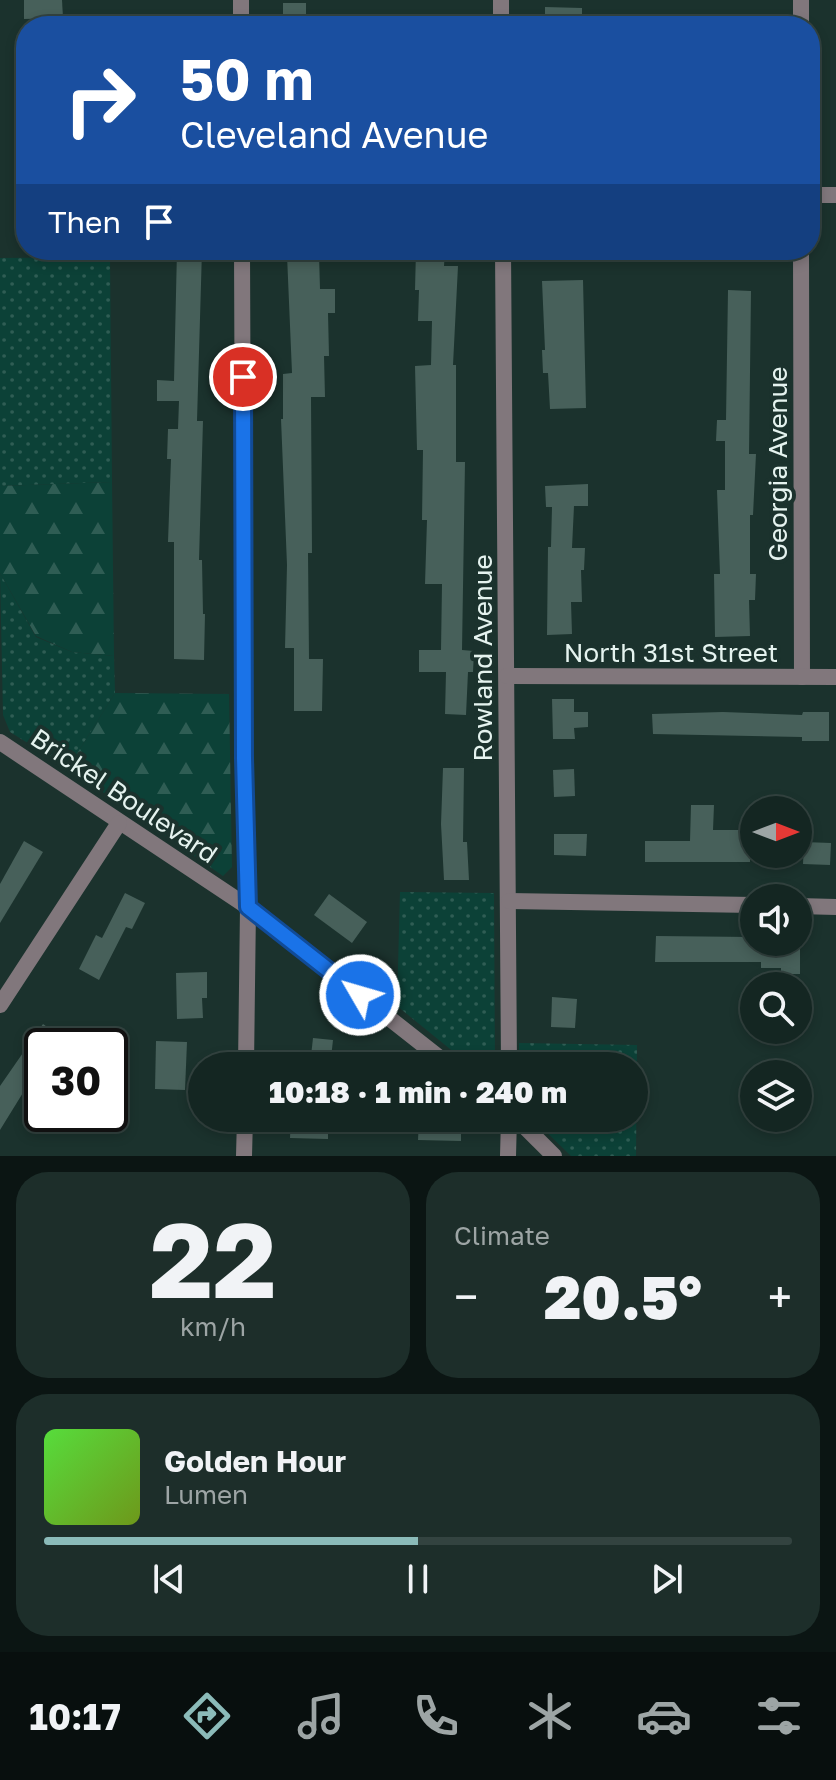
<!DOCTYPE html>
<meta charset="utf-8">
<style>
body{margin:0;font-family:"Golos Text",sans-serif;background:#1d2e2a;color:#f1f3f6;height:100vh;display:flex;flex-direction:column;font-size:30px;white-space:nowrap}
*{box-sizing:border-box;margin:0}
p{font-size:26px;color:#9da5a5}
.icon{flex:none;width:44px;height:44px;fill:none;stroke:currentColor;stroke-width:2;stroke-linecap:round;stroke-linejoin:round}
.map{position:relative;height:1156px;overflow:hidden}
.drawer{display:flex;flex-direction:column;gap:16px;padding:16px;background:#0b1513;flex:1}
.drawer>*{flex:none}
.top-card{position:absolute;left:16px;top:16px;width:804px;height:244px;border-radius:32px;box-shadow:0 4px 12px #0003,0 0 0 2px #334340;background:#1a4fa0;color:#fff;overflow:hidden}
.needle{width:52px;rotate:90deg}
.tools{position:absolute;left:740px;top:796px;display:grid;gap:16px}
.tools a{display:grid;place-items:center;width:72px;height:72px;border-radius:50%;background:#142622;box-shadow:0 4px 12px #0003,0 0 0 2px #334340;font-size:40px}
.speed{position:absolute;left:24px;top:1028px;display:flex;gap:16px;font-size:40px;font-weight:700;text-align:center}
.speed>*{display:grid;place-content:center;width:104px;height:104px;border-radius:50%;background:#142622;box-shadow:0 4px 12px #0003,0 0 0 2px #334340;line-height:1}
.speed .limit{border:4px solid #111;border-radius:12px;background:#fff;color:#111}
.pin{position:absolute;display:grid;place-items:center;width:68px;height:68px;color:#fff;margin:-34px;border:4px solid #fff;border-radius:50%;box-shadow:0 2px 8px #0007}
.me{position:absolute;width:88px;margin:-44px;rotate:308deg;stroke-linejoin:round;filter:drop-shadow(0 0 6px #0008)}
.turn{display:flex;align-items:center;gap:28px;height:168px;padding:0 32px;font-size:36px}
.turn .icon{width:104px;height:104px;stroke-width:2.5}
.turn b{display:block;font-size:56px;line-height:68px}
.then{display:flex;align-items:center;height:76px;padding:0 32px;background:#0003;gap:16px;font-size:30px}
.big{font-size:60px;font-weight:800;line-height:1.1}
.drawer .widget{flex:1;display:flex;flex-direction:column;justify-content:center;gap:12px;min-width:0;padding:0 28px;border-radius:32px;background:#1d2e2a}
.drawer .dial{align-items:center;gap:0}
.dial b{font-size:104px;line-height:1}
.song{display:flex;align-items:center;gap:24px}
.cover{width:96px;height:96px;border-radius:12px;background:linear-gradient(135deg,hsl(110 70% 55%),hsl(80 70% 35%))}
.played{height:8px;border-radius:4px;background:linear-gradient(90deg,#8bbbb9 50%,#334340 50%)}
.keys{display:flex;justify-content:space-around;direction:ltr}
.heat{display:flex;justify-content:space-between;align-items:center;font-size:44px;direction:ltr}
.drawer .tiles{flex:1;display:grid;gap:16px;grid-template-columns:1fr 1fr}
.widget:last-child{grid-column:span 2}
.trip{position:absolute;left:188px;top:1052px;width:460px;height:80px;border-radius:40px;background:#142622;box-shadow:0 4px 12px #0003,0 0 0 2px #334340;font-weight:800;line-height:80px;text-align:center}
.tabs{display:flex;height:128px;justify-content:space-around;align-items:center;background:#080f0e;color:#9da5a5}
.tabs .icon{width:56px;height:56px}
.tabs .active{color:#8bbbb9}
.tabs b{font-size:36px;color:#f1f3f6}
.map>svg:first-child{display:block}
</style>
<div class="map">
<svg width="836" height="1156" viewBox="0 0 836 1156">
<defs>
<pattern id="grass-dots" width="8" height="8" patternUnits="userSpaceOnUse" patternTransform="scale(2)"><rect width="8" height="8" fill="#0c4137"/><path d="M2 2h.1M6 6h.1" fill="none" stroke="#2f5d54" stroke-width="1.8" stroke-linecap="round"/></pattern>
<pattern id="forest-firs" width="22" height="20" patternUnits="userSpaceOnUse" patternTransform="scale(2)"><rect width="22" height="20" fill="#0c4137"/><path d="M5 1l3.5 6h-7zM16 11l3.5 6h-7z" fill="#2f5d54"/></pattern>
</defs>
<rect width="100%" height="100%" fill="#1b322d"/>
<g fill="url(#grass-dots)">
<polygon points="110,257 112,482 0,486 0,258"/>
<polygon points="0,573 36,637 72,652 114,656 115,693 68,768 10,732 3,715"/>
<polygon points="400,892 494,893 495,1066 471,1066 397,1006"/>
<polygon points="519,1043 637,1045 636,1156 571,1156 532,1118 634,1118 634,1066 519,1066"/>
</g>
<g fill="url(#forest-firs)">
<polygon points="112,482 114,656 72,652 36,636 0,573 0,486"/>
<polygon points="115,693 229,694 232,867 223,876 68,768"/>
</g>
<g fill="#47605a">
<polygon points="24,0 62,0 63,18 24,19"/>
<rect x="283" y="3" width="23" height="23"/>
<polygon points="545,7 582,8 582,26 545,26"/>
<polygon points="177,250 202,250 197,421 203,421 199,560 202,560 203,614 205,614 204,660 174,659 174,542 168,542 171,459 167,459 168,429 178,429 179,401 157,401 157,380 174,381"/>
<polygon points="416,250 445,250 444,266 458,266 453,365 456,365 456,462 465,462 462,650 474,651 473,672 468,672 466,715 445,714 446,672 419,672 419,650 441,650 442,584 425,584 427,520 422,520 423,450 417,450 415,366 431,365 432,321 418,321 419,290 415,290"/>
<polygon points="319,254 320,289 335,289 335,313 328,313 329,356 324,356 325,397 311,397 312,553 308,553 309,659 323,659 322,711 294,711 294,648 285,648 287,565 281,419 283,419 283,374 292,373 287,255"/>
<polygon points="583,280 586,408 550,409 548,373 543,373 542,350 545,350 542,281"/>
<polygon points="728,290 751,291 749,454 756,454 753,515 750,515 750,574 756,574 755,600 749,600 750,636 715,637 714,574 720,574 717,490 725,490 725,441 716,441 717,420 726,420"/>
<polygon points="588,484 588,506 574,506 572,548 585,548 584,570 581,570 582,602 571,602 572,634 547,635 548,547 551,547 552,507 546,507 545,486"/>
<polygon points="552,699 574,699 574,712 588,712 588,727 574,728 575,739 553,739"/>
<polygon points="723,712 802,715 803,712 829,712 829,741 802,741 802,737 653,734 652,714"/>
<polygon points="443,768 464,768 463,842 467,842 469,880 444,880 441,824"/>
<polygon points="574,769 575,796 554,797 553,770"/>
<polygon points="691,805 714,805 713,830 751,830 750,862 645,862 645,841 690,841"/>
<polygon points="554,834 587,834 586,856 554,855"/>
<polygon points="24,841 43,852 0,923 0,884"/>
<polygon points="804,842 831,843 830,865 803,864"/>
<polygon points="125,893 145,903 132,929 126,927 99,980 79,969 96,935 102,938"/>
<polygon points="329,894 367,922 352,943 314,915"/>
<polygon points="656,936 751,937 751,942 800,943 800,974 781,974 781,968 761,968 761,962 655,962"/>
<polygon points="207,972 207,998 202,998 203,1018 177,1019 176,973"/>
<polygon points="552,997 577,999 575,1028 551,1027"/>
<polygon points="43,1024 61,1037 54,1046 42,1046 42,1062 0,1130 0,1086"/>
<polygon points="313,1038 333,1040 331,1058 311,1056"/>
<polygon points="156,1041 187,1042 185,1090 155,1089"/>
<polygon points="291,1118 328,1118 328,1139 290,1138"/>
<polygon points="419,1120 461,1122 461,1141 418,1140"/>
</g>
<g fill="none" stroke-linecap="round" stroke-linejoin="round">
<g stroke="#81777c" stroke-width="16">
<polyline points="241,0 241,26"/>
<polyline points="501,0 501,26"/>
<polyline points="801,26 801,0"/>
<polyline points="810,195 836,195"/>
<polyline points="242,250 244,758 248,907 246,1066"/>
<polyline points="503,250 509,1066"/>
<polyline points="801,250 802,677"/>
<polyline points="507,676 836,677"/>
<polyline points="0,742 248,907 450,1066"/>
<polyline points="509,901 754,905"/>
<polyline points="798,906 836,907"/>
<polyline points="0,1005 119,823"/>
<polyline points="516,1118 554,1156"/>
<polyline points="244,1156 245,1118"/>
<polyline points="508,1156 509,1118"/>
</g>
</g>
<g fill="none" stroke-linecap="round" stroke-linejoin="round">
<defs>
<polyline id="route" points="243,377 244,758 248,907 360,995"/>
</defs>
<use href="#route" stroke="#114b97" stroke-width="20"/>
<use href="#route" stroke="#1a73e8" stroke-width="14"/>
</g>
<g text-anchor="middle" stroke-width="8" stroke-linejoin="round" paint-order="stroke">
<g font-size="26" fill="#e5f3ef" stroke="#1b322d">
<text transform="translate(778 464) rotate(-90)" y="9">Georgia Avenue</text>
<text x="671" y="662">North 31st Street</text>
<text transform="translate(483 658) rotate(-90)" y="9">Rowland Avenue</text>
<text transform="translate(124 796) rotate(34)" y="9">Brickel Boulevard</text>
</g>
</g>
</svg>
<div class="tools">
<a><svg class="needle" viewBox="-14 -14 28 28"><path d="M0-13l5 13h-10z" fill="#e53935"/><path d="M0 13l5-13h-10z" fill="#9da5a5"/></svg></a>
<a><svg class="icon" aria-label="sound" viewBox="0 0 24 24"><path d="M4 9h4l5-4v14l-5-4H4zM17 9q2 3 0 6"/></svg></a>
<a><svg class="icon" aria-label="search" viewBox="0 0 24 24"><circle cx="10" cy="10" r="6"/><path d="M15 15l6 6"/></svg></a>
<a><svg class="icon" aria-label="layers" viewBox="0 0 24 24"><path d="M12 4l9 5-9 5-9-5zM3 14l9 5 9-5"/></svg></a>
</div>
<div class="speed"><div class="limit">30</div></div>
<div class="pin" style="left:243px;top:377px;background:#d93025"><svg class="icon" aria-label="arrive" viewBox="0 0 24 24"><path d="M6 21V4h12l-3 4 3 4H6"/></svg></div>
<svg class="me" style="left:360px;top:995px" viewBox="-20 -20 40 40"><circle r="17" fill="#1a73e8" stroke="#fff" stroke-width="3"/><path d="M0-11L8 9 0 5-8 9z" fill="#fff"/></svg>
<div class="trip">10:18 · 1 min · 240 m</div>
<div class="top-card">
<div class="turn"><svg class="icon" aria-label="right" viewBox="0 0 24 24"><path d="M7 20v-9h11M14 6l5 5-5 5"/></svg><div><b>50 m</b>Cleveland Avenue</div></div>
<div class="then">Then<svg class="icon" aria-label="arrive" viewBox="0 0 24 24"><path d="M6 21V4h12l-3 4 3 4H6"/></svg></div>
</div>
</div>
<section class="drawer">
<div class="tiles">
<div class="widget dial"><b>22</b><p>km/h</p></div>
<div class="widget"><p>Climate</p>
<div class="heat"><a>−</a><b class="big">20.5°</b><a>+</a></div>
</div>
<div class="widget">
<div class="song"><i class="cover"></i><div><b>Golden Hour</b><p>Lumen</p></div></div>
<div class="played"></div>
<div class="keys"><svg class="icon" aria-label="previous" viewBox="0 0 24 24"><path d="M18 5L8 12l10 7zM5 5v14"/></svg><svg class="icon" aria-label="pause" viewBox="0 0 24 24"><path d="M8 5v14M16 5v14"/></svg><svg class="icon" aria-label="next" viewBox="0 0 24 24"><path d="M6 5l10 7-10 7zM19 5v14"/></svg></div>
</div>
</div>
</section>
<nav class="tabs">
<b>10:17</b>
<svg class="icon active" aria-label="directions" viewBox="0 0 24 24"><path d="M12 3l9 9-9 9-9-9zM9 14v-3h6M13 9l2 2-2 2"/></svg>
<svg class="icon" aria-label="music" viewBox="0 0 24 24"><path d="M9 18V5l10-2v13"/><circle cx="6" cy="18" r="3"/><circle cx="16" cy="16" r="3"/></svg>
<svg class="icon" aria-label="phone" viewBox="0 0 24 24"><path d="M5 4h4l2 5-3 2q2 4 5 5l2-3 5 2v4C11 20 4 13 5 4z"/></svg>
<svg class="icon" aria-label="climate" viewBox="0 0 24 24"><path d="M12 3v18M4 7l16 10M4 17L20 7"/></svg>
<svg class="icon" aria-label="car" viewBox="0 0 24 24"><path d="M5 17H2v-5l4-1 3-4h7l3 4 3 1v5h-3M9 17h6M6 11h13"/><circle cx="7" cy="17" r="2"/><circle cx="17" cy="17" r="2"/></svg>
<svg class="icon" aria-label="filters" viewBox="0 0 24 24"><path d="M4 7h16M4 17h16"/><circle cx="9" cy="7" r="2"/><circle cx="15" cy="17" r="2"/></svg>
</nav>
